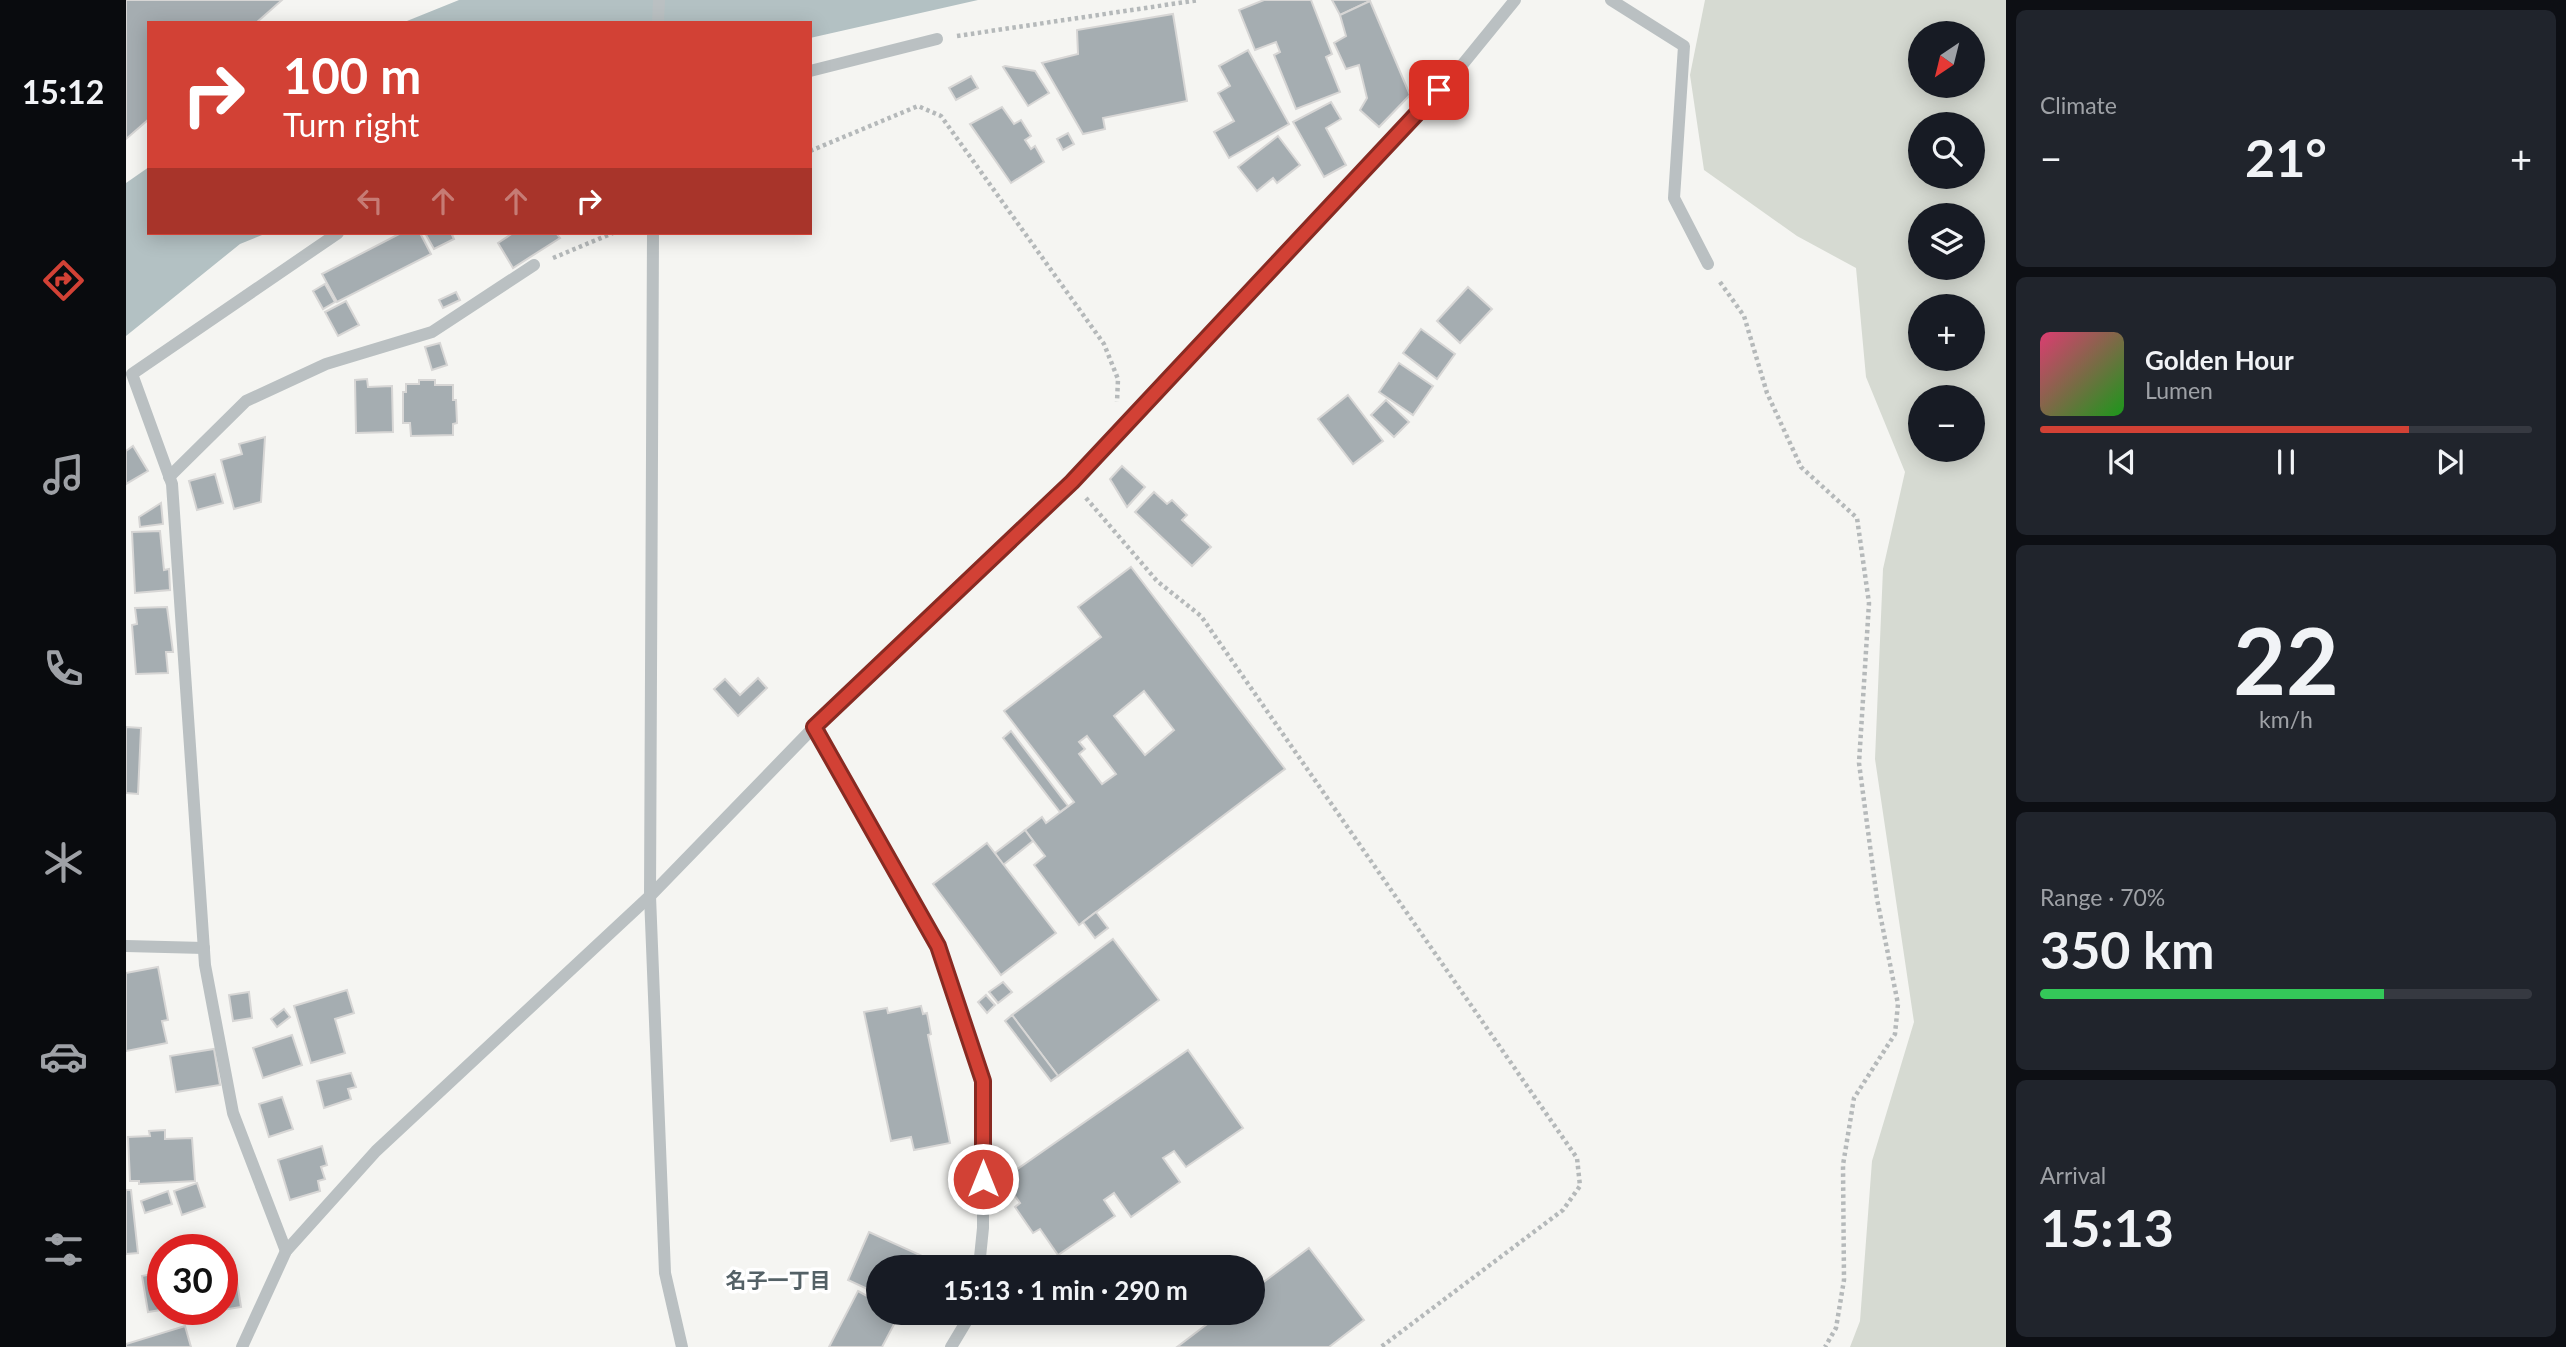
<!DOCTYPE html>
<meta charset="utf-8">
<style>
body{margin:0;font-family:Lato,"Noto Sans JP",sans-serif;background:#20242c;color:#f1f3f6;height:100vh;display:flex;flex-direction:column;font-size:26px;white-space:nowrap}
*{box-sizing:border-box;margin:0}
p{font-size:23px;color:#9ea1a6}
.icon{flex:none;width:38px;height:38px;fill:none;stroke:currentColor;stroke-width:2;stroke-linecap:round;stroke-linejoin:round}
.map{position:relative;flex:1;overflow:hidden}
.sheet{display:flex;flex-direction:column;gap:10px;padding:10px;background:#0d0f14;width:560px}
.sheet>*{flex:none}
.hud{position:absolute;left:21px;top:21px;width:665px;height:214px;border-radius:0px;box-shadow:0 4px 18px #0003;background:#d24135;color:#fff;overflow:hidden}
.needle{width:46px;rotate:215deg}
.buttons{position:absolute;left:1782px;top:21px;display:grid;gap:14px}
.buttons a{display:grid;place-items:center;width:77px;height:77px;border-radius:50%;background:#171b24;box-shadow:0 4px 18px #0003;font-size:35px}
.speed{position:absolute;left:21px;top:1234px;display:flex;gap:14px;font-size:35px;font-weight:700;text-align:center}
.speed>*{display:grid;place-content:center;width:91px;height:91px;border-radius:50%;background:#171b24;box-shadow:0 4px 18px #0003;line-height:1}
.speed .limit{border:10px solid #d22;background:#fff;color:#111}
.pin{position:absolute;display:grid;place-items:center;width:60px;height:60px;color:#fff;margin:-30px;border-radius:14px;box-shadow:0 4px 10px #0006}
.me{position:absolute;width:77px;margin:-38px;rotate:0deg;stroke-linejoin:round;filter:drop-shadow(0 0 5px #0008)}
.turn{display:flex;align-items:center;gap:24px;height:147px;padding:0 21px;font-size:32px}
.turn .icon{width:91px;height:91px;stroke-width:2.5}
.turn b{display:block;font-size:49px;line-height:60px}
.lanes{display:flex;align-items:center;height:66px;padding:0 21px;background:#0003;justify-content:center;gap:35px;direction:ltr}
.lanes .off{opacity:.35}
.big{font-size:52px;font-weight:700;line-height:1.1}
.sheet .card{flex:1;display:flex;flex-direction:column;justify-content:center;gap:10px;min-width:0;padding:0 24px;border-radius:10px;background:#20242c}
.sheet .dial{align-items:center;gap:0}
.dial b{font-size:91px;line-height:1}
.song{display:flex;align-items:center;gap:21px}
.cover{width:84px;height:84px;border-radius:10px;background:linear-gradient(135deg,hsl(340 70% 55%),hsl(120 70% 35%))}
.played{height:7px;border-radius:4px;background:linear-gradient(90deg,#d24135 75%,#363941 75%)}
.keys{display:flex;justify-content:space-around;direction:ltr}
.heat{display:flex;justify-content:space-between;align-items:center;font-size:38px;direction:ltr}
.charge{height:10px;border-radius:5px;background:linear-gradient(90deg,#34c759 70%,#363941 0)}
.trip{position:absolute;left:740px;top:1255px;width:399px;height:70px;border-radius:35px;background:#171b24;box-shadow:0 4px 18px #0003;font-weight:700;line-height:70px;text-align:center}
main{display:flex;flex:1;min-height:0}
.menu{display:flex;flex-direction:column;width:126px;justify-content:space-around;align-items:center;background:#090b0e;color:#9ea1a6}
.menu .icon{width:49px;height:49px}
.menu .selected{color:#d24135}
.menu b{font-size:32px;color:#f1f3f6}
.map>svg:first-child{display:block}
</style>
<main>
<nav class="menu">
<b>15:12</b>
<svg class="icon selected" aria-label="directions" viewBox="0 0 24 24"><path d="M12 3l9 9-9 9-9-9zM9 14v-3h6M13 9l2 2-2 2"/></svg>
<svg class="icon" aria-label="music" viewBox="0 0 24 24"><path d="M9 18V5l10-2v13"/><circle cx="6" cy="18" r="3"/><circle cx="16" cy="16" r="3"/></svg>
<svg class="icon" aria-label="phone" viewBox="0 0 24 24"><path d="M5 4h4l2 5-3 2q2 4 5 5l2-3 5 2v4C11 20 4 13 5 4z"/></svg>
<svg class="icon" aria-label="climate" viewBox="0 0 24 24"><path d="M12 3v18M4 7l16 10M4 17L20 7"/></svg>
<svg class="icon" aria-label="car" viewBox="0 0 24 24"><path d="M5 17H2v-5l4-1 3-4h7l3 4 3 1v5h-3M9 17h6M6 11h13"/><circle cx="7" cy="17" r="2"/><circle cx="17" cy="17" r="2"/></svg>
<svg class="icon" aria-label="filters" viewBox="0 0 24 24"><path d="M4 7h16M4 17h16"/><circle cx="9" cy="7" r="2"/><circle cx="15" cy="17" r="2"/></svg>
</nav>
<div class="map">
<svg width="1880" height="1347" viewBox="0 0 1880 1347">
<rect width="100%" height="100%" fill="#f5f5f2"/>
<path fill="#d6dad2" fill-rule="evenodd" d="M1579,0H1880V1347H1724L1734,1321L1746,1161L1788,1022L1749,759L1757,569L1779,472L1740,377L1730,268L1671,236L1578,170L1564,75ZM1794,33H1846V86H1794ZM1794,124H1846V177H1794ZM1794,215H1846V268H1794ZM1794,306H1846V359H1794ZM1794,397H1846V450H1794Z"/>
<g fill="#b3c1c3">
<polygon points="333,0 852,0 684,38 684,23 276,23"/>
<polygon points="23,167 23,233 141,233 114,244 0,336 0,183"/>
</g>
<g fill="#a5adb1" stroke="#d7d6d5" stroke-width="2" fill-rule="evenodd">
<polygon points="0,0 156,0 130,23 23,23 23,119 0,139"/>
<polygon points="1138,0 1185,0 1206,54 1200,57 1214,92 1170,109 1148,55 1154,52 1150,42 1129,50 1113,10"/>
<polygon points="1206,0 1244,0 1244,1 1214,15"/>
<polygon points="1244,1 1284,95 1253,127 1234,110 1241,98 1233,65 1220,69 1208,43 1220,36 1214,15"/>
<polygon points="1047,14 1061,101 977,118 979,129 957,134 916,63 952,54 951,30"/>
<polygon points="1122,50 1163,124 1103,158 1088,132 1108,121 1092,93 1104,86 1093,66"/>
<polygon points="879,66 909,71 923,93 902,106 877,67"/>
<polygon points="845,76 852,88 830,100 823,88"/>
<polygon points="1205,102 1215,119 1200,128 1220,165 1198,177 1167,122"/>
<polygon points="876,107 888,124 895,120 905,136 899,140 905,149 909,146 918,162 885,183 844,124"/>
<polygon points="942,133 948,144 937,150 931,139"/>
<polygon points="1152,136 1174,165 1151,183 1147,178 1131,191 1112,167"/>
<polygon points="275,233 294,233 305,254 211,302 196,274"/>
<polygon points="299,233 330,233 326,235 328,239 308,249"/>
<polygon points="387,233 430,233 434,238 387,268 372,243"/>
<polygon points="199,284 209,302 197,309 187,291"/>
<polygon points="1342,287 1366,309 1334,343 1311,321"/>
<polygon points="330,292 334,300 317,308 313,300"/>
<polygon points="220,301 233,325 212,336 199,312"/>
<polygon points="1295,329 1329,354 1311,379 1277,353"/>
<polygon points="314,343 321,365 306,370 299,347"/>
<polygon points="1273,363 1307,386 1287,415 1253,392"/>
<polygon points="241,379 242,387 266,386 267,432 230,433 229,380"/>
<polygon points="293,380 309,380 309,385 327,385 327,400 330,400 331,423 327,424 327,435 285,436 284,423 277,423 277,392 280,392 280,384 293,384"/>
<polygon points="1222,395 1257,441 1227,464 1192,419"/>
<polygon points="1260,400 1283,422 1268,437 1245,415"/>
<polygon points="139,437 135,502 108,509 95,460 116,454 113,444"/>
<polygon points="7,446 22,471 0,484 0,451"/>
<polygon points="996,466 1019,487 1001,507 984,479"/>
<polygon points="89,474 97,503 71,510 63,481"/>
<polygon points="1028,492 1041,504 1046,500 1061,515 1056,520 1085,547 1066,566 1009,512"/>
<polygon points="35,503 37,524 14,527 13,517"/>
<polygon points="34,531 38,570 43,569 44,590 9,593 6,532"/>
<path d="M1005,567L1159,769L953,925L908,865L919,856L899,830L916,817L920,823L948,802L878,711L975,637L952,607ZM1018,691L1048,730L1019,755L988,716ZM961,736L990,774L976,784L953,754L959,749L953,742Z"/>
<polygon points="41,607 47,652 40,652 42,673 10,674 6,625 11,624 9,608"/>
<polygon points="632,678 641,688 612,716 588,689 599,679 614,695"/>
<polygon points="0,727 15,728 12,794 0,793"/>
<polygon points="885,731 942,806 934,812 877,738"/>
<polygon points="899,830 907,841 877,865 869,853"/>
<polygon points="861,843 930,933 875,975 807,884"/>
<polygon points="970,912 982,928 969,938 957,922"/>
<polygon points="987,939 1033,1000 932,1076 886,1015"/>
<polygon points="32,967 42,1020 36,1021 41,1043 0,1051 0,973"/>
<polygon points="877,982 886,992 872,1003 863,992"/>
<polygon points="221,990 228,1013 209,1019 219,1053 185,1063 168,1006"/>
<polygon points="123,992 126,1018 107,1021 103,995"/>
<polygon points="860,995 869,1005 861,1013 852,1002"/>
<polygon points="795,1006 797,1014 801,1013 805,1034 802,1035 824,1143 788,1150 785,1137 765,1141 738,1012 761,1008 762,1013"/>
<polygon points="158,1009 164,1017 151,1027 145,1019"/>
<polygon points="886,1015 932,1076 925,1081 879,1021"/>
<polygon points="166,1035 176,1065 137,1078 127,1048"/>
<polygon points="88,1049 94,1085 50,1092 44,1056"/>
<polygon points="1062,1050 1117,1128 1060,1167 1048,1151 1037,1158 1054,1182 1005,1217 988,1193 978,1200 989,1216 932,1255 914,1229 907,1233 889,1207 894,1203 877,1179"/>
<polygon points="225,1073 230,1087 222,1089 225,1099 198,1108 191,1081"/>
<polygon points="156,1097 167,1129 143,1137 133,1104"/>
<polygon points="39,1130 39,1139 66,1138 69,1181 13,1184 13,1181 4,1181 2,1137 24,1136 23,1131"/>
<polygon points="196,1146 201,1165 195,1167 199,1179 192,1181 194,1191 164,1200 152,1160"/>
<polygon points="71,1183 79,1207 56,1215 48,1191"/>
<polygon points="0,1190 5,1190 12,1253 0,1254"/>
<polygon points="42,1191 46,1204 19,1213 15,1201"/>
<polygon points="743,1232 796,1256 790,1267 752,1267 752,1294 722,1280"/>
<polygon points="1183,1248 1238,1320 1203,1347 1051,1347 1097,1312 1127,1312 1127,1290"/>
<polygon points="108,1262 115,1307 53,1317 52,1309 96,1309 96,1264"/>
<polygon points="37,1265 37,1309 41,1309 22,1312 16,1276 26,1274 24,1267"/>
<polygon points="732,1291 752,1302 752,1312 774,1313 756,1347 703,1347"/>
<polygon points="59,1326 65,1347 0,1347 0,1344"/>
</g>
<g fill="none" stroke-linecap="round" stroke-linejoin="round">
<g stroke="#b5b9ba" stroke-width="4.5" stroke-dasharray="3.5 3.5" stroke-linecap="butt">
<polyline points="831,36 1073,0"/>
<polyline points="684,151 792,106 815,116 978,344 992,379 991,402"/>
<polyline points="427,258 487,233"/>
<polyline points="1594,282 1618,316 1641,393 1675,467 1731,518 1743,603 1733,763 1751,899 1772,1004 1769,1034 1728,1098 1717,1165 1718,1280 1710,1328 1699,1347"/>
<polyline points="960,498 1031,581 1075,616 1451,1158 1454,1186 1437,1210 1255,1347"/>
</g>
<g stroke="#bac0c2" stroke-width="12">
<polyline points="1485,0 1558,46 1548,198 1582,264"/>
<polyline points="532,23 533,0"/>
<polyline points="684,71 811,39"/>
<polyline points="527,233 524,896 539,1273 556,1347"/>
<polyline points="43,477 120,401 200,364 306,332 408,265"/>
<polyline points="688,727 812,946 857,1081 857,1228 853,1267"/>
<polyline points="0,946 78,948"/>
<polyline points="160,1251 107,1113 79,965 46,484 6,374 212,233"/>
<polyline points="116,1347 160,1251 250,1151 524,896 688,727 946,482 1332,70 1389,0"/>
<polyline points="825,1347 846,1312"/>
</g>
</g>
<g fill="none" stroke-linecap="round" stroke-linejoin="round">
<defs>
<polyline id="route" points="857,1179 857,1081 812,946 688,727 946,482 1313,90"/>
</defs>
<use href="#route" stroke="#882a22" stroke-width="18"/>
<use href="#route" stroke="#d24135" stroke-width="12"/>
</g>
<g text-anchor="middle" stroke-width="7" stroke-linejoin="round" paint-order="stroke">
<g font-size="21" font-weight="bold" fill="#546166" stroke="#fff">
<text x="652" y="1288">名子一丁目</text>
</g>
</g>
</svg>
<div class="buttons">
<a><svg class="needle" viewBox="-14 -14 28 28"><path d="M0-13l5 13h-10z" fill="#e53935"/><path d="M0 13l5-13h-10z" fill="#9ea1a6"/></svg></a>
<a><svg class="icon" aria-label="search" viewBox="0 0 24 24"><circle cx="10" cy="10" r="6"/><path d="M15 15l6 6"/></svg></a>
<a><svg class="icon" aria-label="layers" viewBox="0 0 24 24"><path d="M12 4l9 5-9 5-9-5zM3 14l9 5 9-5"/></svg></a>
<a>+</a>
<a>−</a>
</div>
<div class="speed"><div class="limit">30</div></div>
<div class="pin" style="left:1313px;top:90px;background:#d93025"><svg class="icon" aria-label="arrive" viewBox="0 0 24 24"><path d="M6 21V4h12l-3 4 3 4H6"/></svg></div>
<svg class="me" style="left:857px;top:1179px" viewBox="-20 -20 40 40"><circle r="17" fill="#d24135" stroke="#fff" stroke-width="3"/><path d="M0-11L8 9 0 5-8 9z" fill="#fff"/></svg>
<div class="trip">15:13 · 1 min · 290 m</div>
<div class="hud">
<div class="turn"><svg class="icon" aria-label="right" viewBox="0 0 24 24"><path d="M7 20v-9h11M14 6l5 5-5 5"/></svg><div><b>100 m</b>Turn right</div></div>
<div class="lanes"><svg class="icon off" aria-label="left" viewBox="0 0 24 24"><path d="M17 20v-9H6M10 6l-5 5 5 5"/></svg><svg class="icon off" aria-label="ahead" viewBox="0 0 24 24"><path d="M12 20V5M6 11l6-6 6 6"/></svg><svg class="icon off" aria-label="ahead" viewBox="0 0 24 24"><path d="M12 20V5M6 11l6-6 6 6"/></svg><svg class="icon" aria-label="right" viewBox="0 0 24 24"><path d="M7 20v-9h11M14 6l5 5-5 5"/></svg></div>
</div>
</div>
<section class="sheet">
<div class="card"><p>Climate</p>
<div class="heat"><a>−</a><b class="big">21°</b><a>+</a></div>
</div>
<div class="card">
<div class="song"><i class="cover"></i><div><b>Golden Hour</b><p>Lumen</p></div></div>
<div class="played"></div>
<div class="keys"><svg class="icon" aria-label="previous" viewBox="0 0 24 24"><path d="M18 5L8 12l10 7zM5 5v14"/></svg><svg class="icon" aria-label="pause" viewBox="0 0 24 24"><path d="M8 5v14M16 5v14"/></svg><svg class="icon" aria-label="next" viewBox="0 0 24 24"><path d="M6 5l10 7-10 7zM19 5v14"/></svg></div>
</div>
<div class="card dial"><b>22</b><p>km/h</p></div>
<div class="card"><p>Range · 70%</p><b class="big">350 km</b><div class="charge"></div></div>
<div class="card"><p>Arrival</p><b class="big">15:13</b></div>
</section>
</main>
